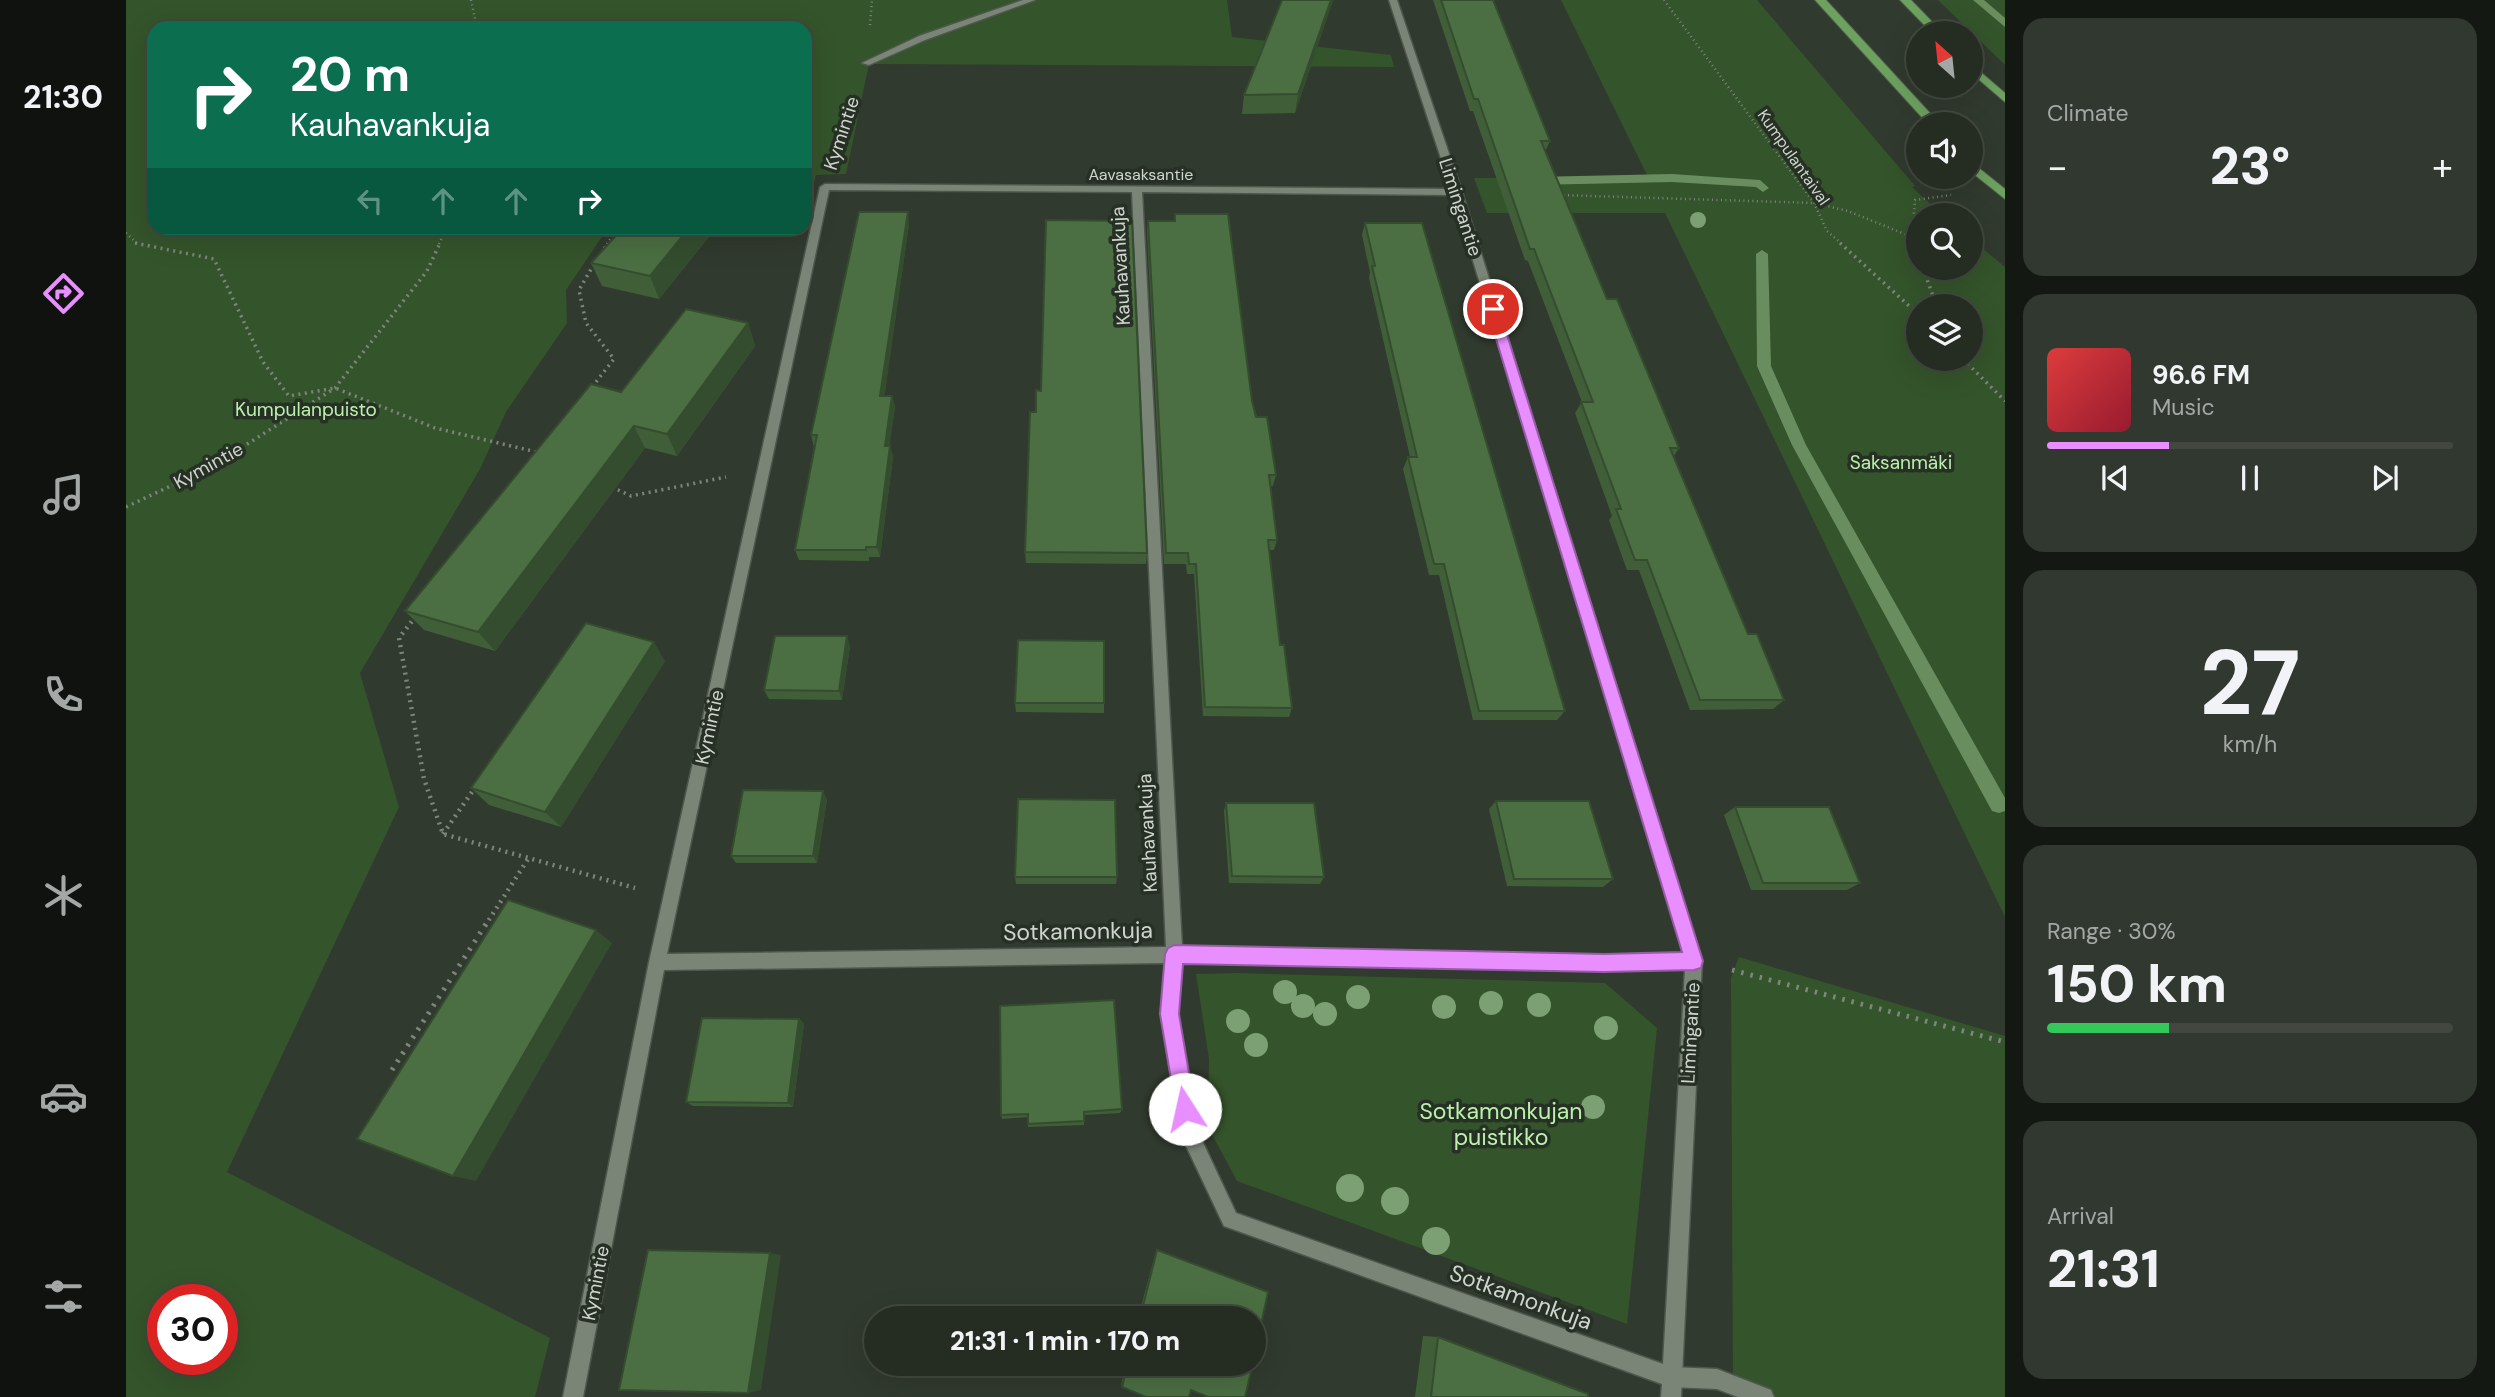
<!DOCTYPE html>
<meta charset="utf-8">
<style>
body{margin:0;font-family:"DM Sans",sans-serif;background:#31382f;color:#f1f3f6;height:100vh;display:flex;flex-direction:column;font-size:26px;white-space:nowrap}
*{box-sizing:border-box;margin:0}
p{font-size:23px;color:#a3a7a5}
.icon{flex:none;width:38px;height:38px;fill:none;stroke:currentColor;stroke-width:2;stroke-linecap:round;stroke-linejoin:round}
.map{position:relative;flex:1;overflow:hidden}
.details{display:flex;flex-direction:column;gap:18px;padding:18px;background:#141813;width:490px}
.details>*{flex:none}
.top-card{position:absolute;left:21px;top:21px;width:665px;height:214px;border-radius:21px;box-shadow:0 7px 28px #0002,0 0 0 2px #424840;background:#0b6e4f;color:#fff;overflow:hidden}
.needle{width:46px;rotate:333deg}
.buttons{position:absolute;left:1780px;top:21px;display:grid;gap:14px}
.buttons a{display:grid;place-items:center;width:77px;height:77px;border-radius:50%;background:#252c22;box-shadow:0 7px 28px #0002,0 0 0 2px #424840;font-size:35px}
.speed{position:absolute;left:21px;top:1284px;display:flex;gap:14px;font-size:35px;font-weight:700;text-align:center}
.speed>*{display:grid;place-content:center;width:91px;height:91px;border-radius:50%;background:#252c22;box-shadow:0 7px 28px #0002,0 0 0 2px #424840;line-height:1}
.speed .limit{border:10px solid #d22;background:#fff;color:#111}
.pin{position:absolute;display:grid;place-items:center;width:60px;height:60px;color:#fff;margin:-30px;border:4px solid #fff;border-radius:50%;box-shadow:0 2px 7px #0007}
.me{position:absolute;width:77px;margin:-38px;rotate:350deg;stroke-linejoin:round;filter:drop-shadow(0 0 5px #0008)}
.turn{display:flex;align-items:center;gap:24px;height:147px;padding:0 28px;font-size:32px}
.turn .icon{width:91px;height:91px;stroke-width:2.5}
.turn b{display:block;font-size:49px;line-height:60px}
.lanes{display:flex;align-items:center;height:66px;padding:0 28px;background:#0003;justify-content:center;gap:35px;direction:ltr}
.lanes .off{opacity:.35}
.big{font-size:52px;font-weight:800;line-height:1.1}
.details .card{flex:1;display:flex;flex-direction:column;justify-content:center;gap:10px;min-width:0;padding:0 24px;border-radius:21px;background:#31382f}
.details .dial{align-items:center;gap:0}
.dial b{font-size:91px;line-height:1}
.song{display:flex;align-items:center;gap:21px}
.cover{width:84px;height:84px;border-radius:10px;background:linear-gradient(135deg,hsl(0 70% 55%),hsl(350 70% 35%))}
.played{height:7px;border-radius:4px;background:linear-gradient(90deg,#e88eff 30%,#424840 30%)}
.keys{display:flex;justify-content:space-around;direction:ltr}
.heat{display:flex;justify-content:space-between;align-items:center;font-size:38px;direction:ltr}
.charge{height:10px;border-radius:5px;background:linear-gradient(90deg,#34c759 30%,#424840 0)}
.trip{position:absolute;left:738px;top:1306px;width:402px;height:70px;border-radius:35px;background:#252c22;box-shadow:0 7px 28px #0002,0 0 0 2px #424840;font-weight:800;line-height:70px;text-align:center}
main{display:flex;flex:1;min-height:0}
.dock{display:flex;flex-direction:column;width:126px;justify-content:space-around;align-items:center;background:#0f120e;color:#a3a7a5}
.dock .icon{width:49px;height:49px}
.dock .active{color:#e88eff}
.dock b{font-size:32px;color:#f1f3f6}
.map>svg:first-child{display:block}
</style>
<main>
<nav class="dock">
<b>21:30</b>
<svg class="icon active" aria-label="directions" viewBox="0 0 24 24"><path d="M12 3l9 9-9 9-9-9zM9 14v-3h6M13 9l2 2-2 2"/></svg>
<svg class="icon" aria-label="music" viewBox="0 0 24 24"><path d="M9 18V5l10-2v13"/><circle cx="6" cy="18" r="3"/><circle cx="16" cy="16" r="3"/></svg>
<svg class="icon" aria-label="phone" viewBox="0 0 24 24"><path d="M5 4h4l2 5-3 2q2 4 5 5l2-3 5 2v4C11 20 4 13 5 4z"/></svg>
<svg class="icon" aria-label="climate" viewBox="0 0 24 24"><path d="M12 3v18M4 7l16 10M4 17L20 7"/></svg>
<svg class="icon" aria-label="car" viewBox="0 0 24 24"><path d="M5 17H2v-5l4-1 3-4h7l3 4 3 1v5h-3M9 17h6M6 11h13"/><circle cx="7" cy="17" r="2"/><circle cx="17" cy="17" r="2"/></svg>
<svg class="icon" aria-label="filters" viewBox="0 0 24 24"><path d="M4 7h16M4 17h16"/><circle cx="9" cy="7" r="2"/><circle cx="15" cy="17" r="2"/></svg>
</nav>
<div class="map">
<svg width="1879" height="1397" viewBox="0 0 1879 1397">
<rect width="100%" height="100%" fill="#313a2e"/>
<g fill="#34542b" fill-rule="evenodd">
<path d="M0,0H1101L1106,37L1265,55L1268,67L743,64L720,174L690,175L686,191L679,190V28H28V228H482L440,290L441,323L380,412L354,469L234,673L273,807L101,1172L424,1338L409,1397H0ZM37,1300H96V1360H37Z"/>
<path d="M1435,0H1631L1789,186L1786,187L1816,215H1792V268H1844L1845,239L1879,267V917L1539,213H1361L1348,178L1522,177ZM1792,306H1844V359H1792Z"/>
<polygon points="1812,0 1879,0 1879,65"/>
<polygon points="1613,957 1879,1036 1879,1397 1607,1397 1605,978"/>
<polygon points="1111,973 1479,983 1531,1028 1501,1324 1111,1181 1082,1127 1083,1059 1070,974"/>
</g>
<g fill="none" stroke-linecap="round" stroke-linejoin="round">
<g fill="#698d5f" fill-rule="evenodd">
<polygon points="1847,0 1858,0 1879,18 1879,27"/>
<polygon points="1546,174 1634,180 1643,188 1637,192 1630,187 1546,182 1407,185 1401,181 1407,177"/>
<polygon points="1636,250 1642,254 1645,366 1680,445 1879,798 1879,811 1873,813 1866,811 1666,445 1631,366 1630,254"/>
</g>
<defs>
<g id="lane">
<polygon points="897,0 909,0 799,40 743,65 736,63 793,36"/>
<polygon points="1545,1367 1591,1369 1645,1390 1648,1397 1612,1397 1591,1389 1545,1387 1538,1384 1535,1377 1538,1370"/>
</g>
<path id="street" d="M1263,0H1271L1336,192L1576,961L1555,1397H1535L1536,1384L1098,1226L1054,1133L1035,1014L1039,963L538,970L457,1397H437L523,962L694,187L699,184L1325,189ZM703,190L1006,192L1040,947L541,954ZM1016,192L1327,195L1558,953L1478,955L1056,947ZM1099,962L1478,971L1559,969L1537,1364L1110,1213L1072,1132L1051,1014L1055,963Z"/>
<g id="primary">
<polygon points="1689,0 1700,0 1814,124 1802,124"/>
<polygon points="1774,0 1785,0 1817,33 1806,33"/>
<polygon points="1844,63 1879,93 1879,102 1844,72"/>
<polygon points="1844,161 1879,189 1879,199 1844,171"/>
</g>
</defs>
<use href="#lane" stroke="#4f574d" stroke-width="3"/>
<use href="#street" stroke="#4f574d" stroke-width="3"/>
<use href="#primary" stroke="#4f574d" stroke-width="2"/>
<g stroke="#7e857c" stroke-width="2.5" stroke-dasharray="1 3.5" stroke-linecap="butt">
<polyline points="345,0 351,28"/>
<polyline points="1538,0 1688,203 1701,231 1716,244"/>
<polyline points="744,25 746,0"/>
<polyline points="706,155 728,91"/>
<polyline points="1433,195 1688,203 1722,211 1786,237 1789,200 1825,195"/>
<polyline points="0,233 12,244"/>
<polyline points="1786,237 1789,244"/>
<polyline points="313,244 320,228"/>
<polyline points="481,244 491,228"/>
</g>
<g stroke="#7e857c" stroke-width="3.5" stroke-dasharray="2 4.5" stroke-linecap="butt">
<polyline points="9,243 88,259 137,362 163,396 209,388 309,428 415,453"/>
<polyline points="1714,243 1792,314"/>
<polyline points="1788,243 1792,254"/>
<polyline points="475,254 482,243"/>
<polyline points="1797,268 1807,296 1802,306"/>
<polyline points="1837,359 1879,401"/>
<polyline points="466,387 488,359 460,323 453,290 468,264"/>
<polyline points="486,487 505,496 600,477"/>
<polyline points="0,507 87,466 209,388 301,271 314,243"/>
</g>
<g stroke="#7e857c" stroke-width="4.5" stroke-dasharray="2 5" stroke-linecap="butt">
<polyline points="290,616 273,638 298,779 317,834 509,888"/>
<polyline points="317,834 350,786"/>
<polyline points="359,926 402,859"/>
</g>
<g stroke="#7e857c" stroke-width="5" stroke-dasharray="2.5 7" stroke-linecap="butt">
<polyline points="1606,970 1879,1042"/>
<polyline points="266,1070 360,924"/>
</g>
<use href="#lane" fill="#7a8578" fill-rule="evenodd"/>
<use href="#street" fill="#7a8578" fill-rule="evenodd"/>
<use href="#primary" fill="#6ca15e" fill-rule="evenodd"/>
</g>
<g fill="#7c9f73">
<circle cx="1572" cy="220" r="8"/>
<circle cx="1159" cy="992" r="12"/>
<circle cx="1232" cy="997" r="12"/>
<circle cx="1365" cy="1003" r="12"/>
<circle cx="1413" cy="1005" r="12"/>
<circle cx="1177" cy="1006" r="12"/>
<circle cx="1318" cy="1007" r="12"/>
<circle cx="1199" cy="1014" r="12"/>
<circle cx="1112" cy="1021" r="12"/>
<circle cx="1480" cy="1028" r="12"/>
<circle cx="1130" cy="1045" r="12"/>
<circle cx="1467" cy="1107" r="12"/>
<circle cx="1224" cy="1188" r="14"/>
<circle cx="1269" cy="1201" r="14"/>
<circle cx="1310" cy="1241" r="14"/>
</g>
<g fill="#405f39">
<polygon points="1156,0 1207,0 1169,113 1116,114 1118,95"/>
<polygon points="1307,0 1367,0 1424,141 1419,152 1481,299 1553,448 1548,456 1622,634 1658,700 1647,709 1564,710 1513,570 1501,570 1483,520 1486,516 1449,413 1456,402 1402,261 1399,260 1347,111 1344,111"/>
<polygon points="1049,214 1126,401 1150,475 1147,486 1144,486 1151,540 1148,550 1143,550 1154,645 1166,708 1163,717 1077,716 1068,574 1061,574 1060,564 1038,564 1021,232 1022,221 1048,221"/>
<polygon points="1239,223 1439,711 1431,720 1347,720 1313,575 1303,575 1277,469 1282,457 1284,457 1243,278 1244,272 1236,235"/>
<polygon points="783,224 758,396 766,396 769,407 763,446 767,457 754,557 743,557 743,561 673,560 669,550 688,447 685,435"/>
<polygon points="497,228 590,228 533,299 476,286 465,263"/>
<polygon points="622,323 629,346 551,456 519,448 369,651 298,630 279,611 495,392"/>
<polygon points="899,552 1021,553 1020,564 900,563"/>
<polygon points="724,646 716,700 643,699 638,690"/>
<polygon points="539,661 435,827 363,805 345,788"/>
<polygon points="889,703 978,703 978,713 890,712"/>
<polygon points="701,799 691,863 610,863 605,856"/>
<polygon points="1370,801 1487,879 1477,887 1381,886 1363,809"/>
<polygon points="1100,803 1198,877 1194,884 1103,883 1098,811"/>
<polygon points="1609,807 1734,883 1721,890 1625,890 1598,815"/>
<polygon points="889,877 991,877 990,884 890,884"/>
<polygon points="673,1019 678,1024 667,1107 567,1106 560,1102"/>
<polygon points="996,1109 994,1113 958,1115 958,1125 902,1127 902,1117 876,1119 875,1115"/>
<polygon points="1031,1250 1129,1318 1012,1318 1030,1251"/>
<polygon points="1297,1336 1312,1337 1462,1397 1289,1397"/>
<polygon points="1000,1363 1127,1363 1065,1390 996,1387 995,1385"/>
</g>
<g fill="#344d2e">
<polygon points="1205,0 1207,0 1169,113 1172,94"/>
<polygon points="782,212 783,224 757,407 754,396"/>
<polygon points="563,228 590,228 533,299 524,276"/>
<polygon points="622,323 629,346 551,456 541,434"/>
<polygon points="766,396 769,407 762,457 759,446"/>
<polygon points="508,426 519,448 369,651 352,632"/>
<polygon points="764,446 767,457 754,557 751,547"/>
<polygon points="721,636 724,646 716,700 713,691"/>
<polygon points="528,642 539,661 435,827 419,812"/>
<polygon points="697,791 701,799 691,863 687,856"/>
<polygon points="470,930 486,943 350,1181 327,1176"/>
<polygon points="673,1019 678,1024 667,1107 662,1103"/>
<polygon points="644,1253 655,1255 635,1390 622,1393"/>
</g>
<g fill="#4b6e42" stroke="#344d2e" stroke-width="2">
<polygon points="1156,0 1205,0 1172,94 1118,95"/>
<polygon points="1315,0 1367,0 1424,141 1415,141 1481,299 1491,299 1553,448 1544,448 1622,634 1631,634 1658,700 1574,700 1521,560 1509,560 1490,509 1495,509 1455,402 1467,402 1408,249 1404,249 1352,99 1348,99"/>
<polygon points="733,212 782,212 754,396 766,396 759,446 764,446 751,547 740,547 740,550 669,550 691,435 685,435"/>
<polygon points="1049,214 1102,214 1126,401 1130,417 1141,417 1150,475 1143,475 1151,540 1142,540 1154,645 1158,645 1166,708 1079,707 1070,564 1063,564 1062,553 1040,553 1022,221 1049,221"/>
<polygon points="920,220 1006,221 1021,553 899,552 904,412 910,412 910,390 915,391"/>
<polygon points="1239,223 1296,223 1439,711 1353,711 1318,564 1308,564 1282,457 1291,457 1246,266 1249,266"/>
<polygon points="497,228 563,228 524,276 465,263"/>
<polygon points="560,309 622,323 541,434 508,426 352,632 279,611 465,384 495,392"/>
<polygon points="460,623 528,642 419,812 345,788"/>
<polygon points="649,636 721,636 713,691 638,690"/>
<polygon points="892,640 978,641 978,703 889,703"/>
<polygon points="617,790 697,791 687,856 605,856"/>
<polygon points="892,799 989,800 991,877 889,877"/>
<polygon points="1370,801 1463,801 1487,879 1388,879"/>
<polygon points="1100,803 1188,803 1198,877 1106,876"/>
<polygon points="1609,807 1703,807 1734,883 1637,883"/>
<polygon points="382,900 470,930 327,1176 231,1139"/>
<polygon points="988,1000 996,1109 958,1112 958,1121 902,1124 902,1114 875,1115 874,1006"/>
<polygon points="576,1018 673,1019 662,1103 560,1102"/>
<polygon points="522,1250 644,1253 622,1393 493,1390"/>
<polygon points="1031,1250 1142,1292 1129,1353 1129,1318 1014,1318"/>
<polygon points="1312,1337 1462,1394 1462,1397 1305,1397"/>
<polygon points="1002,1363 1127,1363 1119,1397 1082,1397 1065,1390 1063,1397 1020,1397 996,1387"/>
</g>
<polygon fill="#e88eff" stroke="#975ca6" stroke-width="2" points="1367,305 1373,309 1577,961 1575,968 1568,970 1478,972 1057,964 1053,1014 1069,1109 1066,1116 1059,1119 1052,1116 1050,1109 1034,1014 1039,954 1042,948 1048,945 1478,954 1556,952 1361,309"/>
<g text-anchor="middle" stroke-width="7" stroke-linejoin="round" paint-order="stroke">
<g font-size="16" fill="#cfd5ce" stroke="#273024">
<text transform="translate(1668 157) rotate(55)" y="6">Kumpulantaival</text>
<text x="1015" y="180">Aavasaksantie</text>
</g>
<g font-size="19" fill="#cfd5ce" stroke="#273024">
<text transform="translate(715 133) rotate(-72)" y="7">Kymintie</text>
<text transform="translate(1335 207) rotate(72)" y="7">Limingantie</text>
<text transform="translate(994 266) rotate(-93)" y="7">Kauhavankuja</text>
<text transform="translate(82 465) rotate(-29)" y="7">Kymintie</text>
<text transform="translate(583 727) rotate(-78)" y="7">Kymintie</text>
<text transform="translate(1021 833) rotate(-93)" y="7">Kauhavankuja</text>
<text transform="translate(1564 1033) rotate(-87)" y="7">Limingantie</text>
<text transform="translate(469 1283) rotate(-79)" y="7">Kymintie</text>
</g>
<g font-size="19" fill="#baf1ab" stroke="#273024">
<text x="180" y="416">Kumpulanpuisto</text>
<text x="1775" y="469">Saksanmäki</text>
</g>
<g font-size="23" fill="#cfd5ce" stroke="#273024">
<text transform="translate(952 931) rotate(-1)" y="8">Sotkamonkuja</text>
<text transform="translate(1395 1297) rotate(20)" y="8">Sotkamonkuja</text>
</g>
<g font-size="23" fill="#baf1ab" stroke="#273024">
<text x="1375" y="1119">Sotkamonkujan<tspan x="1375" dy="26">puistikko</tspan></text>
</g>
</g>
</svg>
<div class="buttons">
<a><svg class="needle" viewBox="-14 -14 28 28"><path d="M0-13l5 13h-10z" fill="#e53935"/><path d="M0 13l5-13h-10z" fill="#a3a7a5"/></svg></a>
<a><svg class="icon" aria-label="sound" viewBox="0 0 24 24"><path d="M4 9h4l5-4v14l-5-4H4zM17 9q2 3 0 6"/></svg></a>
<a><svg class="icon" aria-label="search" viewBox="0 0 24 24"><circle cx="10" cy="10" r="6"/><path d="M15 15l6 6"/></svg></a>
<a><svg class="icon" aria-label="layers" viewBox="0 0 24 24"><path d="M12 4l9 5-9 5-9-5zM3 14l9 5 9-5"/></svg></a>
</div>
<div class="speed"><div class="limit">30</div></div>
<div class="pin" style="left:1367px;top:309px;background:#d93025"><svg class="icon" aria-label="arrive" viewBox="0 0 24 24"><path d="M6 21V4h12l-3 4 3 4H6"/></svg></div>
<svg class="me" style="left:1059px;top:1109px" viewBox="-20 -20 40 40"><circle r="19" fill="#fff"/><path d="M0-13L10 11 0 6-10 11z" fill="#e88eff"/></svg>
<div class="trip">21:31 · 1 min · 170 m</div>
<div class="top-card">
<div class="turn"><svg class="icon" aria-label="right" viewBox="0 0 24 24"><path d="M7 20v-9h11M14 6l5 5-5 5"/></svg><div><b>20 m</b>Kauhavankuja</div></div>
<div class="lanes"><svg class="icon off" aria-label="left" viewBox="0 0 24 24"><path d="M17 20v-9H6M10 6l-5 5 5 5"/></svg><svg class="icon off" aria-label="ahead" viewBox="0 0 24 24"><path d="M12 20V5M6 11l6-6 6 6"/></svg><svg class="icon off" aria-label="ahead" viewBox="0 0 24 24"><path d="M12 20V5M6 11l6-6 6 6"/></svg><svg class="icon" aria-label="right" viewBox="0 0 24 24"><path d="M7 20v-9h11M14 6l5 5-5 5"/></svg></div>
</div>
</div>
<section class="details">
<div class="card"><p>Climate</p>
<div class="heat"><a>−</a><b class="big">23°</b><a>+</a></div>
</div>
<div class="card">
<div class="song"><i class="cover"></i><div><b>96.6 FM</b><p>Music</p></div></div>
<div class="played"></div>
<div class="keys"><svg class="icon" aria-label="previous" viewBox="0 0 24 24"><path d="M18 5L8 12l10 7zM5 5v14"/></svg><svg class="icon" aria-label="pause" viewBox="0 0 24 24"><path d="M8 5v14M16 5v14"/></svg><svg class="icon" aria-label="next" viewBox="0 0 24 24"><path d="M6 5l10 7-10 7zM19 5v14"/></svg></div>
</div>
<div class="card dial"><b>27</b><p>km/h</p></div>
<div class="card"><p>Range · 30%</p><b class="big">150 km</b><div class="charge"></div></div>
<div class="card"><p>Arrival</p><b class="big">21:31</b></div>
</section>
</main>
